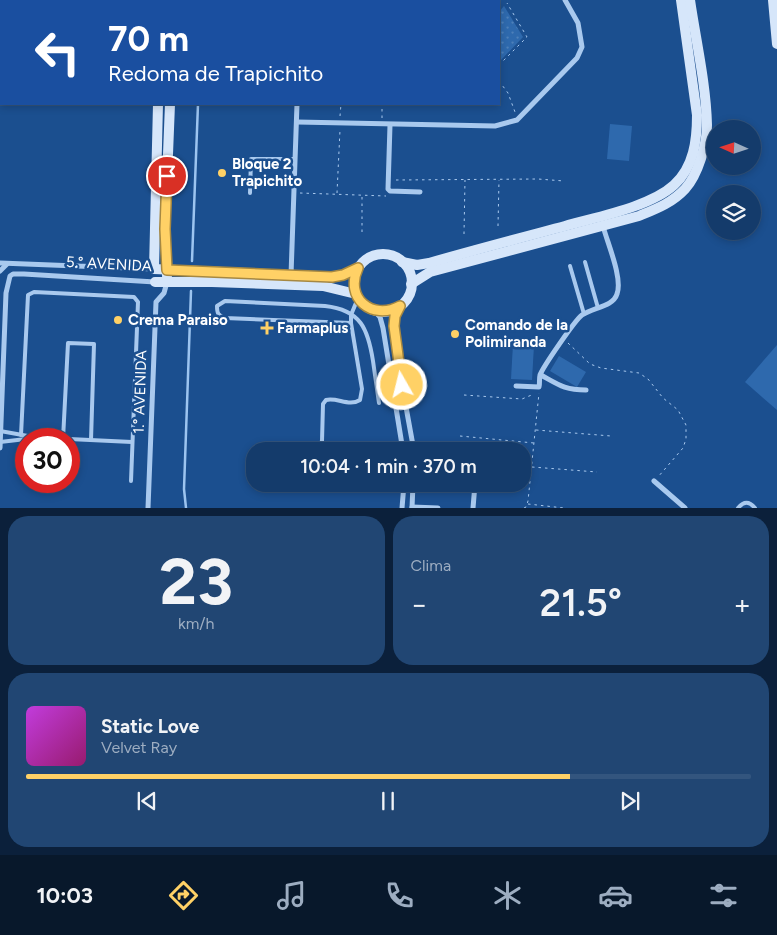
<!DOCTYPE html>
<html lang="es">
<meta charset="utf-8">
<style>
body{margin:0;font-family:Figtree,sans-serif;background:#214673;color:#f1f3f6;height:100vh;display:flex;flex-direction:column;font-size:19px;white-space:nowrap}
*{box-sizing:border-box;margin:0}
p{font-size:16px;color:#9dadc1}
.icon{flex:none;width:28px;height:28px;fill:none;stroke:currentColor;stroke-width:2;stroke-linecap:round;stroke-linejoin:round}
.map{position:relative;height:508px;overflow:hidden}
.sheet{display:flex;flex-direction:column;gap:8px;padding:8px;background:#0b203b;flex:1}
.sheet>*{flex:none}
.hud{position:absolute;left:0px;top:0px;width:500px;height:105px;box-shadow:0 2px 8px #0003,0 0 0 1px #33557e;background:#1a4fa0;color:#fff;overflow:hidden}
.needle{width:32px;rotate:273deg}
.fabs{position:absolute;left:706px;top:120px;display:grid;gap:10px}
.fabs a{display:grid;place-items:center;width:55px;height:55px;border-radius:50%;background:#143b6b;box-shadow:0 2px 8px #0003,0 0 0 1px #33557e;font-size:25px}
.speed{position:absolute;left:15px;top:428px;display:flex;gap:10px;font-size:25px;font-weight:700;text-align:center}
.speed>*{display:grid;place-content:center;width:65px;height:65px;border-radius:50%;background:#143b6b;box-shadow:0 2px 8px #0003,0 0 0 1px #33557e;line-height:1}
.speed .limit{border:8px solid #d22;background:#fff;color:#111}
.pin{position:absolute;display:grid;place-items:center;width:42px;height:42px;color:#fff;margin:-21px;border:2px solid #fff;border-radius:50%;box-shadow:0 1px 5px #0007}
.me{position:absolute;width:55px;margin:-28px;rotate:352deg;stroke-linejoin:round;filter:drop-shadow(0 0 4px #0008)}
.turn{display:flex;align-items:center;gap:18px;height:105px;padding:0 25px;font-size:22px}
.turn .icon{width:65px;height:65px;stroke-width:2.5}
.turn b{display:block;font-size:35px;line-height:42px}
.big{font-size:38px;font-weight:600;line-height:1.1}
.sheet .card{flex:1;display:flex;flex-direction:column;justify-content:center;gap:8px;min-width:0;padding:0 18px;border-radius:20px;background:#214673}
.sheet .dial{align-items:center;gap:0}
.dial b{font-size:65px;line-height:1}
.song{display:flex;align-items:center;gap:15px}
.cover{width:60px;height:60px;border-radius:8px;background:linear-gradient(135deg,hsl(290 70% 55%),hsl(320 70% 35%))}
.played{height:5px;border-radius:2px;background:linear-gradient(90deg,#ffd166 75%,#33557e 75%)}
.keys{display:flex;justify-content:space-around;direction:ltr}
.heat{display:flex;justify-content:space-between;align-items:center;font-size:28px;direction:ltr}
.sheet .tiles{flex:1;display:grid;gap:8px;grid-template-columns:1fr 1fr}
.card:last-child{grid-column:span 2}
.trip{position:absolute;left:246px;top:442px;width:285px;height:50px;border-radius:20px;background:#143b6b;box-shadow:0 2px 8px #0003,0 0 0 1px #33557e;font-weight:600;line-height:50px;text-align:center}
.dock{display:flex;height:80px;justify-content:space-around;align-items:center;background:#08182b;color:#9dadc1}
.dock .icon{width:35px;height:35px}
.dock .on{color:#ffd166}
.dock b{font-size:22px;color:#f1f3f6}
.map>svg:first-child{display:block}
</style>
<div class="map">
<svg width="777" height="508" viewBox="0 0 777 508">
<defs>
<pattern id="park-dots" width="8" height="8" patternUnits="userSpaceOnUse" patternTransform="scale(1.25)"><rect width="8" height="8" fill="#2e69ad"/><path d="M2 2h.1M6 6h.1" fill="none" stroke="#4d80b9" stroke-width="1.8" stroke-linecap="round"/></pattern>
</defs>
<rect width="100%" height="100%" fill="#1b4f8f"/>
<polygon fill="url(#park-dots)" points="504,6 523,37 499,62 499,12"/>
<g fill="#2e69ad">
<polygon points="610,124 632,126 629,161 607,159"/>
<polygon points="513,344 534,345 532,380 511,379"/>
<polygon points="777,345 777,410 745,382"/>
<polygon points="559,356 586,372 577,387 550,371"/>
</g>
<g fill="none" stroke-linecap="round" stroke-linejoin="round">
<g stroke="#9cc4f0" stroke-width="2.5">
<polyline points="202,1 202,0"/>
<polyline points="192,261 198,104"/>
<polyline points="186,508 184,489 191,291"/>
</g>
<g stroke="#a9c9ee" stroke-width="1" stroke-dasharray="2.5 4" stroke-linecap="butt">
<polyline points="499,65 527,37 507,3"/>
<polyline points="499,81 508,93 515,112"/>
<polyline points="340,116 341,104"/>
<polyline points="382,118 382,104"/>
<polyline points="396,180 538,179 564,181"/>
<polyline points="300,193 386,196"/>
<polyline points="337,193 340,130"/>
<polyline points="498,226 499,180"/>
<polyline points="362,232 362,196"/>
<polyline points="464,234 465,180"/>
<polyline points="568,343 590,364 601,368 639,373 648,379 663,398 678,410 686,425 686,439 683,448 658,477"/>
<polyline points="464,395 522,399 534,394"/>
<polyline points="536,430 611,436"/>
<polyline points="460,436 534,443"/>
<polyline points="478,451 479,440"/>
<polyline points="532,467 597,472"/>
<polyline points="528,504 564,508"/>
<polyline points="524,508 526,507 528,501 539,393"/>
</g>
<g stroke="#a9c9ee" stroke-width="4">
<polyline points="277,1 277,0"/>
<polyline points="250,193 251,159 295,159"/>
<polyline points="585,262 598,308"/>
<polyline points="570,266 584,314"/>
<path d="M351,323L225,318C218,316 217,313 217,306L225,301L325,306C361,310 368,329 373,361C375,375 377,389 379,403"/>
<polyline points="0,431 39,438 56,439"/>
<polyline points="21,435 28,295 34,292 134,297 138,302 131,481"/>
<polyline points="63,439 68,343 94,344 91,440"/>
<polyline points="69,439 132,442"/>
<polyline points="0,442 26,439"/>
<path d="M281,448L318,447L322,441L323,404L326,400C337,397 349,407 360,400L362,389L351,323V315L358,298"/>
<path d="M738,508C744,501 749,501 755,508"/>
</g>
<g stroke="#a9c9ee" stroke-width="5">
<polyline points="301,1 301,0"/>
<polyline points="392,1 392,0"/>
<polyline points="297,122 495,126 517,120 577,58 582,47 578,23 565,0"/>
<polyline points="390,125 388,189 390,191 420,192"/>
<polyline points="0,263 154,269"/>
<polyline points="0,271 7,264"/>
<polyline points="291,275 297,104"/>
<polyline points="400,306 395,316 394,326 402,385 414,451"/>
<polyline points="374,310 380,317 383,328 403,451"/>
<path d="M541,375C559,385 565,390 586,390"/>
<path d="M516,386L539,387C540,383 539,379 540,375C543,367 575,320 582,315C593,307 613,307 617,294C623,278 607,242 603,226"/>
<polyline points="0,448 6,293 10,276 13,274 24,274 155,282"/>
<polyline points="654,481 685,508"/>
<polyline points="412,507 438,508"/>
<polyline points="148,508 156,302 164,293 167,282"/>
<polyline points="402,508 404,484"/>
<polyline points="412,508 413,484"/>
<polyline points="473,508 475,484"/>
</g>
<g stroke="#d6e6fa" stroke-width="10">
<polyline points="139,0 139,1"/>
<polyline points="149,0 150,1"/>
<polyline points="773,0 777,44"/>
<polyline points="158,104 154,269 332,277 343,275 358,268"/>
<circle cx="383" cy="283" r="29"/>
<path d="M402,262L417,265L429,263C474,250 520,238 565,226C596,217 650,207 674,185C694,167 697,140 697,115L681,0"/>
<polyline points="167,276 165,229 170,104"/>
<polyline points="155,282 212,282 323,286 356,294"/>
<path d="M411,284L430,272L639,216C656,209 672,203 685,189C698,175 707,144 707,125C706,84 696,41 690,0"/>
</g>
</g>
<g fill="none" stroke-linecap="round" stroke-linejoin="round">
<defs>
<path id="route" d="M167,176L165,229L167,270L332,277L343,275L358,268C344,298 372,321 400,306L395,316L394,326L402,385"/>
</defs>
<use href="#route" stroke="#a68842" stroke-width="12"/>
<use href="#route" stroke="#ffd166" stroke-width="9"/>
</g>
<g fill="#ffd166" stroke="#1b4f8f" stroke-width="2">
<circle cx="222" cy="173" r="5"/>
<circle cx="118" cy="320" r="5"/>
<path d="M264.5 320.5h5v5h5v5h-5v5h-5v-5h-5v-5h5z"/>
<circle cx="455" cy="334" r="5"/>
</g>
<g text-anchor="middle" stroke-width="5" stroke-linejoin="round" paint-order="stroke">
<g font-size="15" font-weight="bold" fill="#fff" stroke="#1b4f8f" text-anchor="start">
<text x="232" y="169">Bloque 2<tspan x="232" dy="17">Trapichito</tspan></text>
<text x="128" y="325">Crema Paraiso</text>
<text x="465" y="330">Comando de la<tspan x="465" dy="17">Polimiranda</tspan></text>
<text x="277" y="333">Farmaplus</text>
</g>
<g font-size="15" fill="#fff" stroke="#1b4f8f">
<text transform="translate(109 264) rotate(3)" y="5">5.° AVENIDA</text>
<text transform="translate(140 392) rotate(-88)" y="5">1.° AVENIDA</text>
</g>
</g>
</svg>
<div class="fabs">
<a><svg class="needle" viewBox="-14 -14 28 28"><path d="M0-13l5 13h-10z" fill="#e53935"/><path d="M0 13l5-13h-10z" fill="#9dadc1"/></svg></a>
<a><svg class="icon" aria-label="layers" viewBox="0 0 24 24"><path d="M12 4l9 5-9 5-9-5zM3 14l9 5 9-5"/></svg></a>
</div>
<div class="speed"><div class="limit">30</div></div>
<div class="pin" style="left:167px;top:176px;background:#d93025"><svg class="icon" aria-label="arrive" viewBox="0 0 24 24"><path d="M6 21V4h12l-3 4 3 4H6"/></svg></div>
<svg class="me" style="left:402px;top:385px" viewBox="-20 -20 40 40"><circle r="17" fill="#ffd166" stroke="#fff" stroke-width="3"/><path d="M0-11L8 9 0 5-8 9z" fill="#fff"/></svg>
<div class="trip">10:04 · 1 min · 370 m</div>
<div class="hud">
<div class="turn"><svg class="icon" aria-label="left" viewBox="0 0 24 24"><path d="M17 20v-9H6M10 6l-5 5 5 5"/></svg><div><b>70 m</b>Redoma de Trapichito</div></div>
</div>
</div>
<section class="sheet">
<div class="tiles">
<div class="card dial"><b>23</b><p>km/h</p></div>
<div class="card"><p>Clima</p>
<div class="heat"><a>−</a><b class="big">21.5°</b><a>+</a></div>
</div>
<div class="card">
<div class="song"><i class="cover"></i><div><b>Static Love</b><p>Velvet Ray</p></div></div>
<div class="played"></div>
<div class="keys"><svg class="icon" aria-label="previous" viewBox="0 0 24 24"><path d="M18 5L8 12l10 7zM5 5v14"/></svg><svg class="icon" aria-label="pause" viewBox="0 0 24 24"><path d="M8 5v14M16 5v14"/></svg><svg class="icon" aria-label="next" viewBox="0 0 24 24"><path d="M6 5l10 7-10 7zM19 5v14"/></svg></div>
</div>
</div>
</section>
<nav class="dock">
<b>10:03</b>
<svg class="icon on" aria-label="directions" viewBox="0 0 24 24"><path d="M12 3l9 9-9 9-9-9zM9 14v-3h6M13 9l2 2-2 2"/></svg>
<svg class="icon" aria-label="music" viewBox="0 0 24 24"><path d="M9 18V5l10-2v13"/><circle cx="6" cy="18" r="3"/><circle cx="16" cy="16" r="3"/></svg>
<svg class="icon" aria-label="phone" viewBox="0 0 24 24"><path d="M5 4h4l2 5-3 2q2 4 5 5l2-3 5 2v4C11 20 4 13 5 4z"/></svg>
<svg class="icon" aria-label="climate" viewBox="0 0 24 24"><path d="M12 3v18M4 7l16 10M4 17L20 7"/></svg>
<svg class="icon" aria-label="car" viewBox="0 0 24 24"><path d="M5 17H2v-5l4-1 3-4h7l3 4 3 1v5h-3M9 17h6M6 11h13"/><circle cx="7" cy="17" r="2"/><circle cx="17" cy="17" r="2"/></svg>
<svg class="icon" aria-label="filters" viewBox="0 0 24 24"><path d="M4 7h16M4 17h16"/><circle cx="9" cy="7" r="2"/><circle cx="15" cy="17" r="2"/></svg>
</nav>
